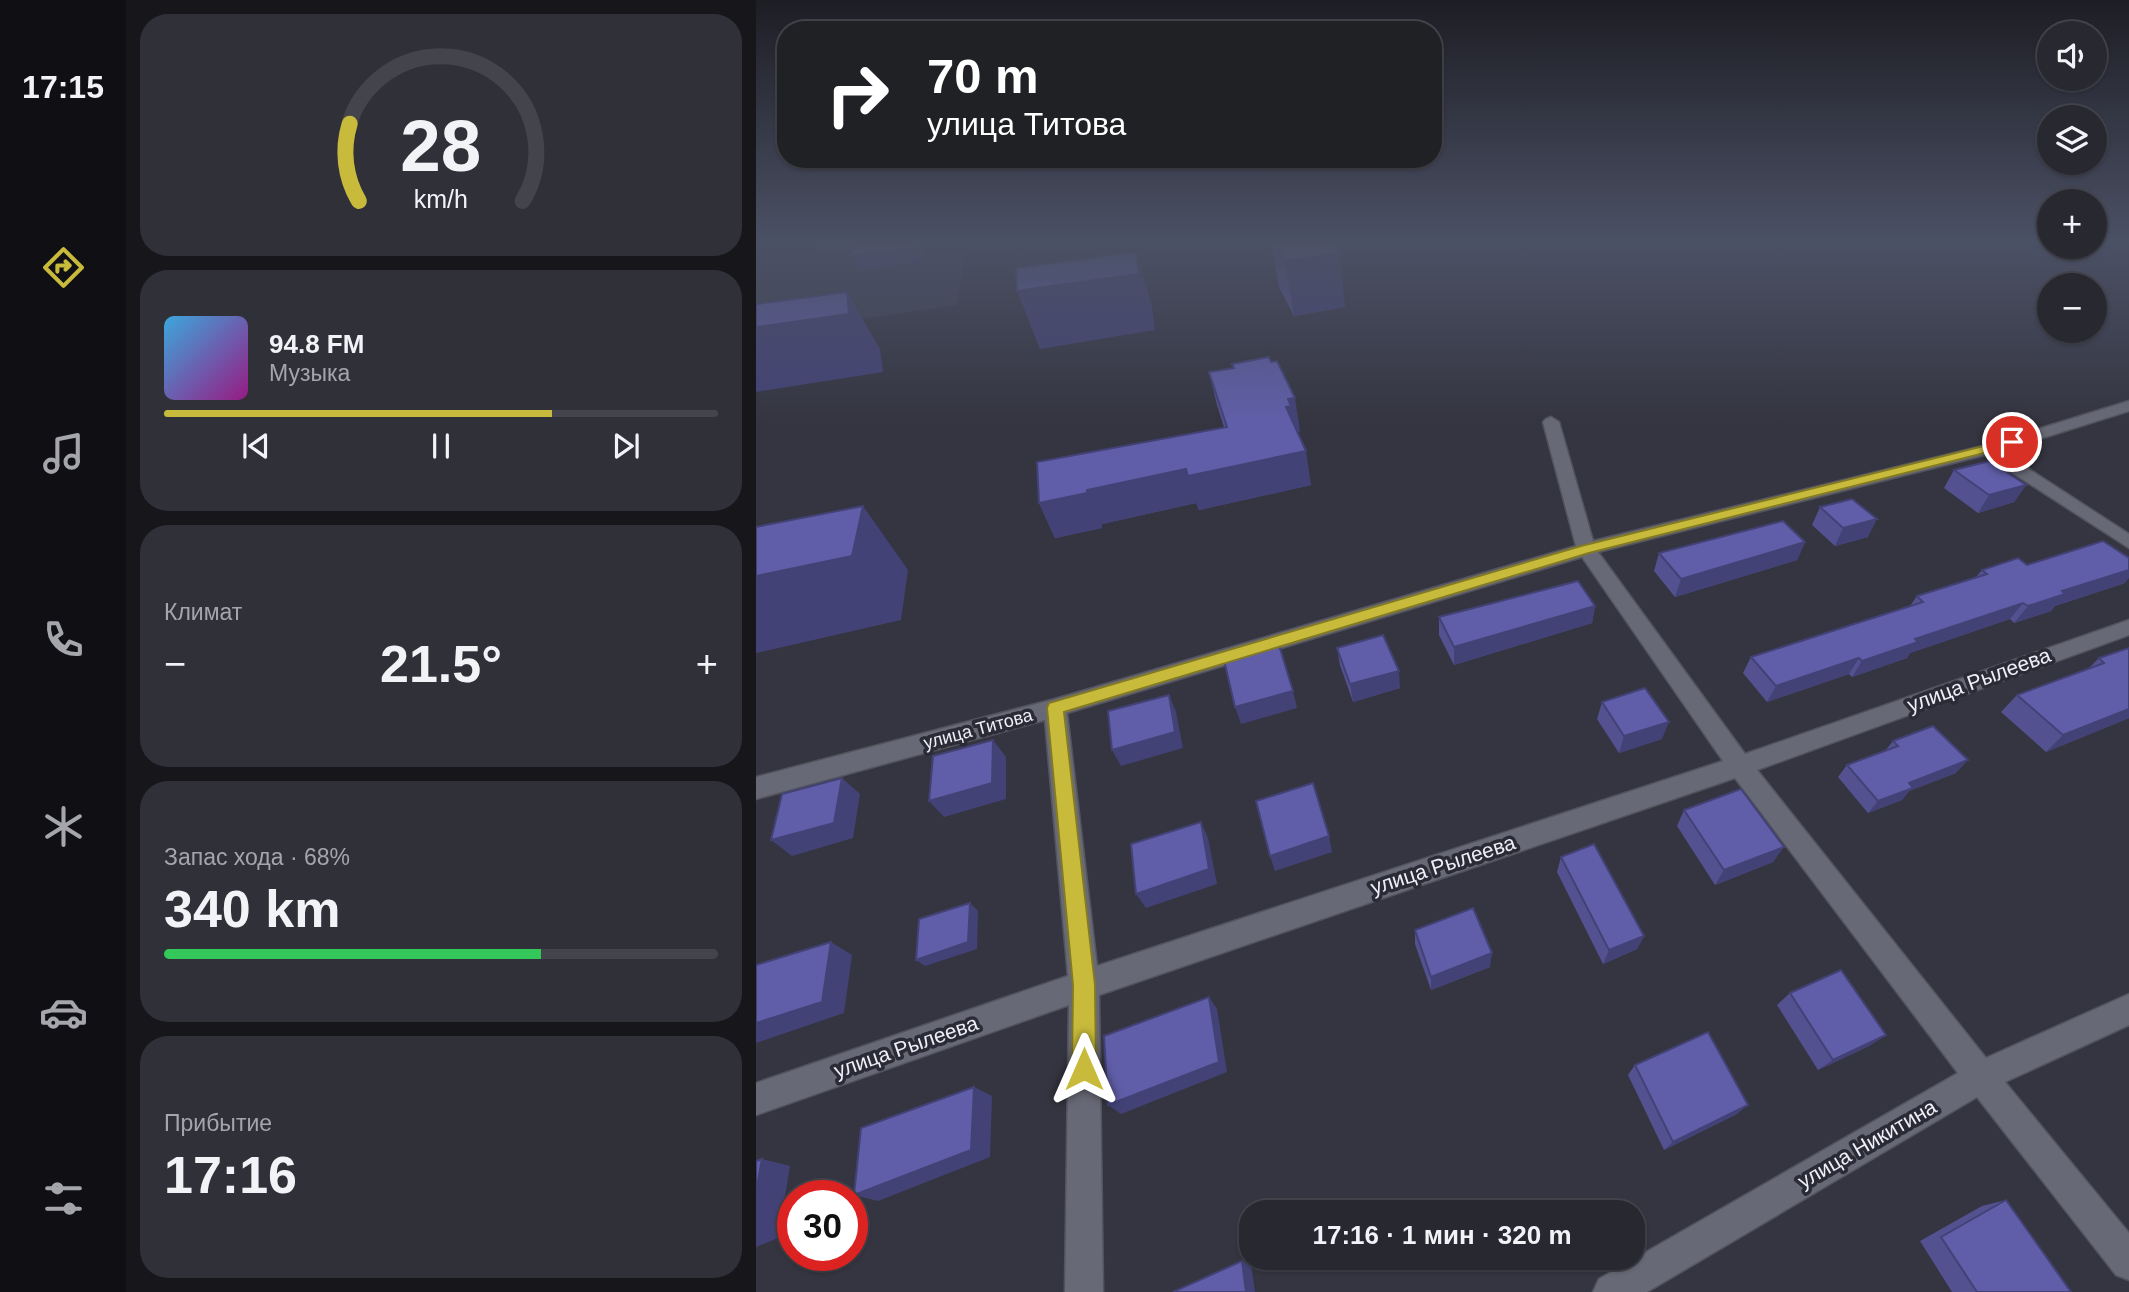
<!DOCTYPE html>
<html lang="ru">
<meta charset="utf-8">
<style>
body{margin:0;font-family:Arial,sans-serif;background:#303039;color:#f1f3f6;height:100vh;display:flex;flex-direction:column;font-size:26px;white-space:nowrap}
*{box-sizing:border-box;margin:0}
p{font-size:23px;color:#a5a6ab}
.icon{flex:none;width:38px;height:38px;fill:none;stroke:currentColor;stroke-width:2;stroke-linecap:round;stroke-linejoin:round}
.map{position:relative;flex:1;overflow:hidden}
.drawer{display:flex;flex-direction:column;gap:14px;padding:14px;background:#16161b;width:630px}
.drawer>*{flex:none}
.top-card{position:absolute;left:21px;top:21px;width:665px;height:147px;border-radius:28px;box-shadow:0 2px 5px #0004,0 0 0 2px #44444d;background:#202124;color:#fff;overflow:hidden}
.controls{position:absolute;left:1281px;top:21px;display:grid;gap:14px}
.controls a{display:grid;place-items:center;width:70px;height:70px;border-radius:50%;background:#282831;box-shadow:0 2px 5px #0004,0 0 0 2px #44444d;font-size:35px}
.speed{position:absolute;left:21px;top:1180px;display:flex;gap:14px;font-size:35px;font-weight:700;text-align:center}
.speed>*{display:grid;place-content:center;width:91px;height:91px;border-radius:50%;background:#282831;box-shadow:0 2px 5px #0004,0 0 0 2px #44444d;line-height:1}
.speed .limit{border:10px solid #d22;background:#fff;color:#111}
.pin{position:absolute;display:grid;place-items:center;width:60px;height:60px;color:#fff;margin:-30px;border:4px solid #fff;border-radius:50%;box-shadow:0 2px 7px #0007}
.me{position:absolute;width:77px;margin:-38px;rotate:0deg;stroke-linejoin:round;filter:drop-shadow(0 0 5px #0008)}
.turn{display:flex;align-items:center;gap:24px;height:147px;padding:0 35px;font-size:32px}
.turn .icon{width:91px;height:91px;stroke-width:2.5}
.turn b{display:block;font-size:49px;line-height:60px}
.big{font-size:52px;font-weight:700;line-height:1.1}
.drawer .tile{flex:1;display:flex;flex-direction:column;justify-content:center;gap:10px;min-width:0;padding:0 24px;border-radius:28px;background:#303039}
.drawer .dial{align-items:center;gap:0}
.dial svg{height:182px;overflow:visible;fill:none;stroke:#44444d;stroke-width:7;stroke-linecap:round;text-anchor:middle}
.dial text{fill:#f1f3f6;stroke:none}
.song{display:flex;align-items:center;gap:21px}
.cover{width:84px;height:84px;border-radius:10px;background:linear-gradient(135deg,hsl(200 70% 55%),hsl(310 70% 35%))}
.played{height:7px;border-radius:4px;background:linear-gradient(90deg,#c8bb3b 70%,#44444d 70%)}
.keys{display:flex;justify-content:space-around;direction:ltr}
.heat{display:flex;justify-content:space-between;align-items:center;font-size:38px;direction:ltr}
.charge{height:10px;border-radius:5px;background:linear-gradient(90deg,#34c759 68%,#44444d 0)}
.trip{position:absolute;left:483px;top:1200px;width:406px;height:70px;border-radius:28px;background:#282831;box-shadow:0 2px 5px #0004,0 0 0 2px #44444d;font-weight:700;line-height:70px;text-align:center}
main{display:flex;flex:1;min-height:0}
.tabs{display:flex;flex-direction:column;width:126px;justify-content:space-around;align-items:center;background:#101014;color:#a5a6ab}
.tabs .icon{width:49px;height:49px}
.tabs .on{color:#c8bb3b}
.tabs b{font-size:32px;color:#f1f3f6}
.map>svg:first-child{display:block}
</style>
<main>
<nav class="tabs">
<b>17:15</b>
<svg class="icon on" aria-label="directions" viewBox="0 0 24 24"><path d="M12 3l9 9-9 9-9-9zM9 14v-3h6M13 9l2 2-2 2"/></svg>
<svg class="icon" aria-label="music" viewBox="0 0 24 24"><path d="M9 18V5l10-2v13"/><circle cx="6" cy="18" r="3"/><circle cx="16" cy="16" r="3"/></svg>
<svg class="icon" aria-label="phone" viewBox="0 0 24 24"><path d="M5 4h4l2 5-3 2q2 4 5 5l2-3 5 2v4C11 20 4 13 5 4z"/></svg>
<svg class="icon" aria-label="climate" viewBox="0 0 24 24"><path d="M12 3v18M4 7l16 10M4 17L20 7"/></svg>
<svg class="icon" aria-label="car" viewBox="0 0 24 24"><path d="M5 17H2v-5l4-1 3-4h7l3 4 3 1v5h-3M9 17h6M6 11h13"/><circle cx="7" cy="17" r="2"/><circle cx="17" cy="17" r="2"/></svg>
<svg class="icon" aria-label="filters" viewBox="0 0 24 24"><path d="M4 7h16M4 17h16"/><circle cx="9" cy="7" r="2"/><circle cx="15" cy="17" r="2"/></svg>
</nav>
<section class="drawer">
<div class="tile dial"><svg viewBox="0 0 100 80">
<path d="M14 69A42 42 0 1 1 86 69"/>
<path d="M14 69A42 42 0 0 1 10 35" stroke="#c8bb3b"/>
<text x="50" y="56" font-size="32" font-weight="700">28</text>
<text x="50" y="72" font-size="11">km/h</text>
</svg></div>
<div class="tile">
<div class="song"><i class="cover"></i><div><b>94.8 FM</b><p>Музыка</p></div></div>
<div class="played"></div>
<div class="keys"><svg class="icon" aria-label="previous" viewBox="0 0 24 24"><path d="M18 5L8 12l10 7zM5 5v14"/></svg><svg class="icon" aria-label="pause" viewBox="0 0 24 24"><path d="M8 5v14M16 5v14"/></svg><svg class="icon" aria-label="next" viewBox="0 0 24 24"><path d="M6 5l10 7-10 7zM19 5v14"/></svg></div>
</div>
<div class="tile"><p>Климат</p>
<div class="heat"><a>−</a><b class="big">21.5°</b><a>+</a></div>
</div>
<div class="tile"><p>Запас хода · 68%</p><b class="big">340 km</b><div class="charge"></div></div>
<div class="tile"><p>Прибытие</p><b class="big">17:16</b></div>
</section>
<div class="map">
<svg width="1373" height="1292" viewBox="0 0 1373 1292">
<rect width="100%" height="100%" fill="#353541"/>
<polygon fill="#3e3f50" points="0,242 211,242 201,305 0,334"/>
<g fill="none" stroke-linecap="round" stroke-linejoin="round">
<defs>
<path id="minor" d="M1373,401V411L1245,451L1373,534V548L1229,455L842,552L989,754L1373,620V635L1001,770L1230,1058L1373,994V1025L1249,1082L1373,1233V1280L1360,1275L1221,1097L891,1292H837L843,1279L1202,1073L979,778L343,995L347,1292H309L313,1005L0,1115V1083L312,976L289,720L0,799V777L299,699L820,546L787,422L790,419L795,417L803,422L837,541L1227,446ZM826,557L967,761L341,966L311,713Z"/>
</defs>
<use href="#minor" stroke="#53535e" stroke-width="3"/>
<use href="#minor" fill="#686976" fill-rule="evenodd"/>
</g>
<g fill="#535190">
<polygon points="515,242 576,242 589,307 538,316 523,287"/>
<polygon points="476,364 544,431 541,432 555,485 443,510 440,503 346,524 346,528 299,538 283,503 468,427 461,405 453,372 477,368"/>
<polygon points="1198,470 1270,485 1258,502 1222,513 1188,488"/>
<polygon points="1064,507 1112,537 1079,546 1056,525"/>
<polygon points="1049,542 1041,560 919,597 898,571 903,553"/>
<polygon points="1271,565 1369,583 1299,606 1295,611 1258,623 1254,619 1154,653 1151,658 1096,677 1093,674 1011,702 987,673 995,657 1154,606 1161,596 1220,577 1226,570"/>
<polygon points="839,606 836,623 698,665 683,635 683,617"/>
<polygon points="581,648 644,688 597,702 584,665"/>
<polygon points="1373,648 1373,718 1290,752 1245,712 1261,695 1333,668 1343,658"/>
<polygon points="846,702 906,739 863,753 841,719"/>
<polygon points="1137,741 1200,773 1153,791 1146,800 1112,813 1082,777 1091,765 1129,751"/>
<polygon points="928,810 1017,862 959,885 921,826"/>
<polygon points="805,857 888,936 881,949 847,964 801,872"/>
<polygon points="659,930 734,967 675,990 659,944"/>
<polygon points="1034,993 1130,1035 1113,1046 1062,1070 1021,1005"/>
<polygon points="879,1065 981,1114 908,1150 872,1075"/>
<polygon points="1250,1200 1315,1292 1196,1292 1164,1241 1226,1206"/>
</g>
<g fill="#434276">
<polygon points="59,242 106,242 110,248 66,254"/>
<polygon points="161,242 171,242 167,262 102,271 94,256"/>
<polygon points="380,252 396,306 399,330 284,349 261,291"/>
<polygon points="584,253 589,307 538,316 529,261"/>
<polygon points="91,292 124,349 127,372 0,392 0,327"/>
<polygon points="539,398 544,431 540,432 530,407 532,399"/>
<polygon points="550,451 555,485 443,510 440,503 346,524 346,528 299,538 283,503 331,490 430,469"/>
<polygon points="1270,485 1258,502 1222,513 1233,495"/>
<polygon points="107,506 152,570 145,620 0,653 0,576"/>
<polygon points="1121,519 1112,537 1079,546 1087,528"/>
<polygon points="1049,542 1041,560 919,597 925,579"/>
<polygon points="1373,570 1373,578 1369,583 1299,606 1295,611 1258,623 1272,606 1306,591"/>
<polygon points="1267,603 1254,619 1154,653 1151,658 1096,677 1106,661 1159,639"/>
<polygon points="839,606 836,623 698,665 698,647"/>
<polygon points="1103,658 1093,674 1011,702 1020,686"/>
<polygon points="643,671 644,688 597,702 594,684"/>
<polygon points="537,691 541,708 485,724 479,707"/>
<polygon points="413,695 420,712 427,748 365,766 356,750"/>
<polygon points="1373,709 1373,718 1290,752 1307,735"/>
<polygon points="913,722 906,739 863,753 868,736"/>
<polygon points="237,740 250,757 250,799 188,817 173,801"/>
<polygon points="1212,760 1200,773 1153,791 1146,800 1112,813 1122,801 1153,783"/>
<polygon points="86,778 104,794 97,838 36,856 15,840"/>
<polygon points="445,822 452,838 461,884 390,908 380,894"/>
<polygon points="573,836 576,852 519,871 514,856"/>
<polygon points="1028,847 1017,862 959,885 968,870"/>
<polygon points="214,903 222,911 221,949 169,966 160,960"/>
<polygon points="888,936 881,949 847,964 853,950"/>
<polygon points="75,942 96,955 88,1013 0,1043 0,1023"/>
<polygon points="736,953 734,967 675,990 675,977"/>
<polygon points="453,997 461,1009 471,1072 365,1114 352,1105"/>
<polygon points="1130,1035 1113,1046 1062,1070 1077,1060"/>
<polygon points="218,1087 236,1096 234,1157 122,1201 98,1195"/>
<polygon points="992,1105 981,1114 908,1150 917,1142"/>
<polygon points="6,1159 34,1166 22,1238 0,1247 0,1192"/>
<polygon points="486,1261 495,1264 499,1292 490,1292"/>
</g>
<g fill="#605ea8" stroke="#434276" stroke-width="2">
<polygon points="99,242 161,242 159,247 94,256"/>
<polygon points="519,242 576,242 584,253 529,261"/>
<polygon points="380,252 383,274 261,291 260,268"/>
<polygon points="91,292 93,314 0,327 0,304"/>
<polygon points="513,357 515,362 521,361 539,398 532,399 535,406 530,407 550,451 432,476 430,469 331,490 331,493 283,503 281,462 471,427 453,372 478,368 476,364"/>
<polygon points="1234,461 1270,485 1233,495 1198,470"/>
<polygon points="1096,499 1121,519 1087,528 1064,507"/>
<polygon points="107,506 96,556 0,576 0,527"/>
<polygon points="1027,521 1049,542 925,579 903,553"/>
<polygon points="1347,541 1373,558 1373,570 1306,591 1309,594 1272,606 1267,603 1159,639 1162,642 1106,661 1103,658 1020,686 995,657 1167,602 1161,596 1231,574 1226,570 1262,558 1271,565"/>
<polygon points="822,581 839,606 698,647 683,617"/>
<polygon points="627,635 643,671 594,684 581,648"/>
<polygon points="523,645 537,691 479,707 468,660"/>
<polygon points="1373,648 1373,709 1307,735 1261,695 1348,663 1343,658"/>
<polygon points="889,688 913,722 868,736 846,702"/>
<polygon points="413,695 419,732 356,750 352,711"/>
<polygon points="1177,726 1212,760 1153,783 1157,788 1122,801 1091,765 1142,746 1137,741"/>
<polygon points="237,740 236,783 173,801 177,756"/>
<polygon points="86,778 78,823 15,840 26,794"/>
<polygon points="557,783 573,836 514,856 500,801"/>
<polygon points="985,789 1028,847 968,870 928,810"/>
<polygon points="445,822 453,869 380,894 375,844"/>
<polygon points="838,844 888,936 853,950 805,857"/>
<polygon points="214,903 212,942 160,960 163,919"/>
<polygon points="717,908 736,953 675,977 659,930"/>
<polygon points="75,942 66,1002 0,1023 0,965"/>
<polygon points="1085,970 1130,1035 1077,1060 1034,993"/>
<polygon points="453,997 463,1062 352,1105 348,1036"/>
<polygon points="952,1032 992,1105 917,1142 879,1065"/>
<polygon points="218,1087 215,1150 98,1195 105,1128"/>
<polygon points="6,1159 0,1192 0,1161"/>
<polygon points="1250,1200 1315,1292 1221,1292 1185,1237"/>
<polygon points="486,1261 490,1292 417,1292"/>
</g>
<linearGradient id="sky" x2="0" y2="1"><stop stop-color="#1d1d24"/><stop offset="0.57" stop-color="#4b5165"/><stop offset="1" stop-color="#4b5165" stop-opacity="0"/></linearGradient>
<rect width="1373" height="422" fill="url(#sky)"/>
<polygon fill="#c8bb3b" stroke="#827a26" stroke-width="2" points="1256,439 1260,440 1260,445 833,553 308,712 339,985 340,1069 337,1077 328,1080 320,1077 316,1069 317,985 291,708 293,703 825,546"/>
<g text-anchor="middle" stroke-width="7" stroke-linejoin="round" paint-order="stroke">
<g font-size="18" fill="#eeeef6" stroke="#2b2b37">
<text transform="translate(222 729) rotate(-15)" y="6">улица Титова</text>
</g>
<g font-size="21" fill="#eeeef6" stroke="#2b2b37">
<text transform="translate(1223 680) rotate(-20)" y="7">улица Рылеева</text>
<text transform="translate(687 865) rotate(-18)" y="7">улица Рылеева</text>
<text transform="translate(150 1047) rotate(-19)" y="7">улица Рылеева</text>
<text transform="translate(1111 1144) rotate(-30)" y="7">улица Никитина</text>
</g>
</g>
</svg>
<div class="controls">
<a><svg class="icon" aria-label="sound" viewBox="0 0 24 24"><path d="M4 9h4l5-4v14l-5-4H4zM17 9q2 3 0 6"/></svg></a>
<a><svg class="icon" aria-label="layers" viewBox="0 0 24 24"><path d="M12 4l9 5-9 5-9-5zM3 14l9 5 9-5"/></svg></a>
<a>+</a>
<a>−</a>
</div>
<div class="speed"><div class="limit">30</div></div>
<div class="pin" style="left:1256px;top:442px;background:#d93025"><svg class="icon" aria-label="arrive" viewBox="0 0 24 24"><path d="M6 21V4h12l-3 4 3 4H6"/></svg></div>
<svg class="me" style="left:328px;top:1069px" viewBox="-20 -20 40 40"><path d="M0-17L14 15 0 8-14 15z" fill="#c8bb3b" stroke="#fff" stroke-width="4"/></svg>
<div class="trip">17:16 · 1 мин · 320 m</div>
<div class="top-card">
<div class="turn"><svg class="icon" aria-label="right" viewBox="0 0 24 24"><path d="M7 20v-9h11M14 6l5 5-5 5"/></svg><div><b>70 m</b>улица Титова</div></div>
</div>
</div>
</main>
